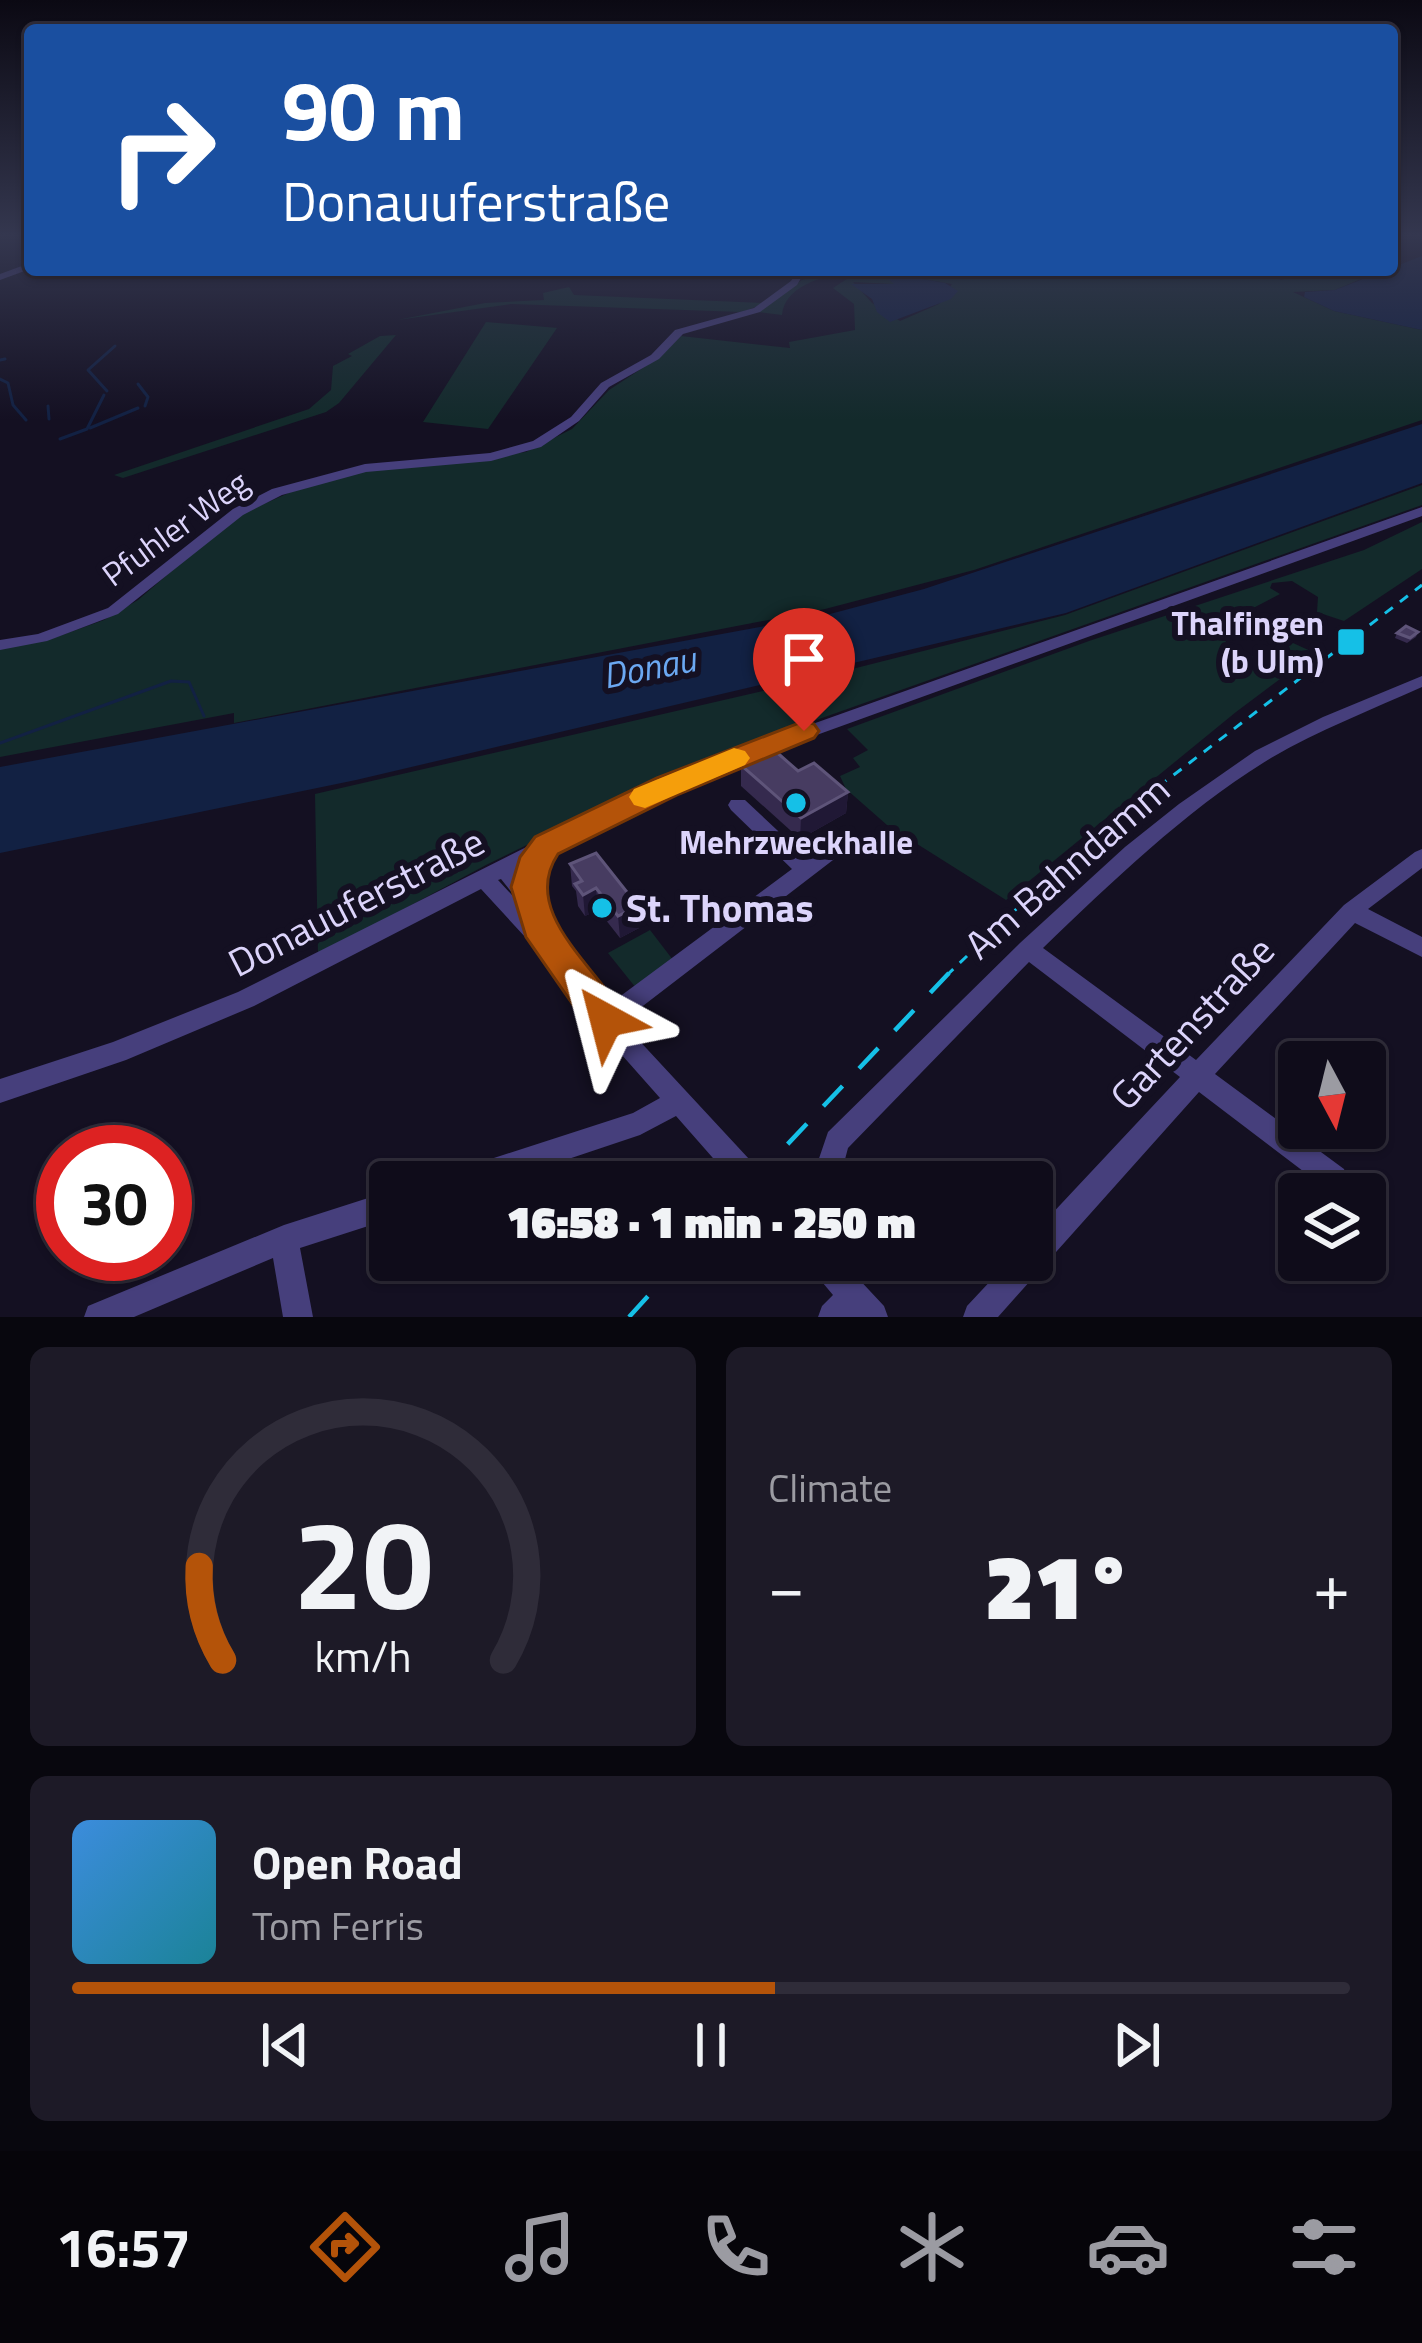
<!DOCTYPE html>
<meta charset="utf-8">
<style>
body{margin:0;font-family:"Titillium Web",sans-serif;background:#1d1a27;color:#f1f3f6;height:100vh;display:flex;flex-direction:column;font-size:45px;white-space:nowrap}
*{box-sizing:border-box;margin:0}
p{font-size:39px;color:#9b9ba2}
.icon{flex:none;width:66px;height:66px;fill:none;stroke:currentColor;stroke-width:2;stroke-linecap:round;stroke-linejoin:round}
.map{position:relative;height:1317px;overflow:hidden}
.sheet{display:flex;flex-direction:column;gap:30px;padding:30px;background:#08070e;flex:1}
.sheet>*{flex:none}
.top-card{position:absolute;left:24px;top:24px;width:1374px;height:252px;border-radius:12px;box-shadow:0 3px 9px #0004,0 0 0 3px #2f2c39;background:#1a4fa0;color:#fff;overflow:hidden}
.needle{width:78px;rotate:173deg}
.tools{position:absolute;left:1278px;top:1041px;display:grid;gap:24px}
.tools a{display:grid;place-items:center;width:108px;height:108px;border-radius:12px;background:#0f0c1a;box-shadow:0 3px 9px #0004,0 0 0 3px #2f2c39;font-size:60px}
.speed{position:absolute;left:36px;top:1125px;display:flex;gap:24px;font-size:60px;font-weight:700;text-align:center}
.speed>*{display:grid;place-content:center;width:156px;height:156px;border-radius:50%;background:#0f0c1a;box-shadow:0 3px 9px #0004,0 0 0 3px #2f2c39;line-height:1}
.speed .limit{border:18px solid #d22;background:#fff;color:#111}
.pin{position:absolute;display:grid;place-items:center;width:102px;height:102px;color:#fff;margin:-123px -51px;border-radius:50% 50% 50% 0;rotate:-45deg;box-shadow:0 0 12px #0007}
.pin .icon{rotate:45deg}
.me{position:absolute;width:132px;margin:-66px;rotate:322deg;stroke-linejoin:round;filter:drop-shadow(0 0 9px #0008)}
.turn{display:flex;align-items:center;gap:42px;height:252px;padding:0 60px;font-size:54px}
.turn .icon{width:156px;height:156px;stroke-width:2.5}
.turn b{display:block;font-size:84px;line-height:102px}
.big{font-size:90px;font-weight:800;line-height:1.1}
.sheet .tile{flex:1;display:flex;flex-direction:column;justify-content:center;gap:18px;min-width:0;padding:0 42px;border-radius:18px;background:#1d1a27}
.sheet .dial{align-items:center;gap:0}
.dial svg{height:312px;overflow:visible;fill:none;stroke:#2f2c39;stroke-width:7;stroke-linecap:round;text-anchor:middle}
.dial text{fill:#f1f3f6;stroke:none}
.song{display:flex;align-items:center;gap:36px}
.cover{width:144px;height:144px;border-radius:18px;background:linear-gradient(135deg,hsl(210 70% 55%),hsl(190 70% 35%))}
.played{height:12px;border-radius:6px;background:linear-gradient(90deg,#b45309 55%,#2f2c39 55%)}
.keys{display:flex;justify-content:space-around;direction:ltr}
.heat{display:flex;justify-content:space-between;align-items:center;font-size:66px;direction:ltr}
.sheet .tiles{flex:1;display:grid;gap:30px;grid-template-columns:1fr 1fr}
.tile:last-child{grid-column:span 2}
.trip{position:absolute;left:369px;top:1161px;width:684px;height:120px;border-radius:12px;background:#0f0c1a;box-shadow:0 3px 9px #0004,0 0 0 3px #2f2c39;font-weight:800;line-height:120px;text-align:center}
.dock{display:flex;height:192px;justify-content:space-around;align-items:center;background:#06050a;color:#9b9ba2}
.dock .icon{width:84px;height:84px}
.dock .on{color:#b45309}
.dock b{font-size:54px;color:#f1f3f6}
.map>svg:first-child{display:block}
</style>
<div class="map">
<svg width="1422" height="1317" viewBox="0 0 1422 1317">
<rect width="100%" height="100%" fill="#141022"/>
<g fill="#132a2b" fill-rule="evenodd">
<path d="M834,270H1276L1282,272L1274,276L1281,280C1311,269 1349,270 1382,270L1335,290L1293,292L1334,311L1422,330V420L974,570L825,609L234,723V713L0,757V649L62,635L104,620L138,600L234,517L300,488L359,472L526,452L572,429L609,390L661,356L681,336L790,348L789,342L855,330L854,304L833,288L853,275L845,272C820,278 785,286 782,315L758,312L802,280ZM888,273L952,284L939,304L900,321L872,303L853,282L895,284L884,275Z"/>
<polygon points="569,287 574,295 766,303 742,312 511,304 397,320 485,303 544,300 543,293"/>
<polygon points="486,322 617,333 557,328 488,429 423,422"/>
<polygon points="396,335 339,403 326,412 123,478 114,475 309,409 331,390 333,366 352,356 348,354 380,336"/>
<polygon points="1422,485 1422,505 687,766 486,865 318,955 315,794 785,686 1065,615"/>
<polygon points="1422,522 1422,569 1344,621 1317,612 1318,597 1292,581 1272,583 1270,588 1280,594 1230,620 1218,633 1237,654 1269,658 1293,643 1315,653 1236,712 1006,900 887,825 846,789 840,776 860,767 853,758 868,750 847,729 1089,641 1364,550"/>
<polygon points="650,930 673,960 636,988 608,953"/>
</g>
<g fill="#122143">
<polygon points="1422,256 1422,330 1334,311 1304,297 1305,292 1335,290"/>
<polygon points="888,273 945,283 958,291 951,299 890,322 877,312 872,299 851,284 894,284 883,274"/>
<polygon points="1422,424 1422,483 1066,613 356,780 0,853 0,767 830,614 924,589"/>
</g>
<g fill="none" stroke-linecap="round" stroke-linejoin="round">
<g stroke="#122143" stroke-width="3">
<polyline points="0,360 5,359"/>
<polyline points="0,379 8,383 13,405 26,420"/>
<polyline points="138,384 148,397 145,406"/>
<polyline points="107,391 88,370 115,346"/>
<polyline points="48,406 49,419"/>
<polyline points="90,428 138,408"/>
<polyline points="60,439 87,429 104,395"/>
<polyline points="0,743 171,681 189,682 204,716"/>
</g>
<g fill="#463f7c" fill-rule="evenodd">
<polygon points="30,263 30,269 0,280 0,274"/>
<polygon points="790,270 798,270 801,278 797,285 760,312 683,334 659,359 609,387 579,421 541,447 491,461 366,472 282,495 243,515 118,614 47,641 0,650 0,640 38,634 108,608 233,509 272,489 365,464 490,453 533,441 571,417 601,383 651,355 675,330 754,308 791,281 793,278"/>
<path d="M1422,507V516L745,761L626,814L518,870L544,903L551,918L555,935L607,1006L792,869L731,810L728,805L731,800H745L807,858C819,849 834,832 850,837L853,842L850,847L622,1022L762,1173L766,1182H734L676,1116L640,1135L500,1182H446L450,1173L460,1169L633,1113L660,1098L582,1010L536,943L526,938L481,889L254,1006L126,1060L0,1103V1079L113,1042L238,992L612,804L731,753ZM501,879L524,908L498,880Z"/>
<path d="M1422,676V687C1371,710 1319,730 1271,758C1187,809 1114,880 1043,948L1196,1060L1344,905L1415,852L1422,849V868L1368,909L1422,937V957L1355,923L1215,1074L1344,1169L1347,1178L1344,1187L1334,1191L1324,1187L1199,1092L998,1317H963L967,1306L1010,1260H1032V1235L1180,1077L1029,962L848,1148L839,1182H811L828,1132L1020,943L1125,847L1179,804L1255,751L1323,717Z"/>
<polygon points="390,1191 390,1219 300,1248 313,1317 283,1317 273,1258 134,1317 84,1317 88,1306 284,1225"/>
<polygon points="808,1260 841,1260 884,1306 888,1317 818,1317 822,1306 833,1295 812,1270"/>
</g>
<polyline stroke="#15c0e7" stroke-width="3" stroke-dasharray="10 9" stroke-linecap="butt" points="946,976 1090,839 1422,585"/>
<g stroke="#15c0e7" stroke-width="4.5" stroke-dasharray="28 24" stroke-linecap="butt">
<polyline points="752,1182 949,973"/>
<polyline points="629,1317 681,1260"/>
</g>
</g>
<g fill="#352a4e">
<polygon points="1418,632 1416,637 1407,643 1395,638 1397,633"/>
<polygon points="741,765 798,771 848,792 846,813 800,839 741,786"/>
<polygon points="570,864 638,906 639,928 620,938 598,910 585,916 578,906 576,891 572,886"/>
</g>
<g fill="#201835">
<polygon points="848,792 846,813 800,839 801,818"/>
<polygon points="596,888 598,910 585,916 583,895"/>
<polygon points="638,906 639,928 620,938 618,916"/>
</g>
<g fill="#473c61" stroke="#5e5479" stroke-width="3">
<polygon points="1406,626 1418,632 1410,638 1397,633"/>
<polygon points="773,749 798,771 814,763 848,792 801,818 741,765"/>
<polygon points="596,853 638,906 618,916 596,888 583,895 575,884 582,881 570,864"/>
</g>
<linearGradient id="sky" x2="0" y2="1"><stop stop-color="#0b0913"/><stop offset="0.56" stop-color="#34374f"/><stop offset="1" stop-color="#34374f" stop-opacity="0"/></linearGradient>
<rect width="1422" height="420" fill="url(#sky)"/>
<path fill="#b45309" stroke="#753606" stroke-width="3" d="M804,721L814,724L819,731L814,738L679,794L558,854C518,914 602,970 626,1020L620,1032L606,1037L592,1032L526,937L511,887L520,857L535,837L657,778Z"/>
<polygon fill="#f59e0b" points="734,748 745,751 750,758 745,765 645,808 634,805 629,797 634,789"/>
<g fill="#15c0e7" stroke="#141022" stroke-width="4.5">
<rect x="1336" y="627" width="30" height="30" rx="6"/>
<circle cx="796" cy="803" r="12"/>
<circle cx="602" cy="908" r="12"/>
</g>
<g text-anchor="middle" stroke-width="12" stroke-linejoin="round" paint-order="stroke">
<g font-size="33" fill="#dcd4fb" stroke="#141022">
<text transform="translate(175 528) rotate(-36)" y="12">Pfuhler Weg</text>
</g>
<g font-size="33" font-weight="bold" fill="#dcd4fb" stroke="#141022" text-anchor="end">
<text x="1324" y="635">Thalfingen<tspan x="1324" dy="38">(b Ulm)</tspan></text>
<text x="796" y="854" text-anchor="middle">Mehrzweckhalle</text>
</g>
<g font-size="36" font-style="italic" fill="#6ba8f2" stroke="#141022">
<text transform="translate(649 667) rotate(-11)" y="13">Donau</text>
</g>
<g font-size="39" fill="#dcd4fb" stroke="#141022">
<text transform="translate(1067 867) rotate(-41)" y="14">Am Bahndamm</text>
<text transform="translate(356 902) rotate(-27)" y="14">Donauuferstraße</text>
<text transform="translate(1192 1023) rotate(-47)" y="14">Gartenstraße</text>
</g>
<g font-size="39" font-weight="bold" fill="#dcd4fb" stroke="#141022" text-anchor="start">
<text x="626" y="922">St. Thomas</text>
</g>
</g>
</svg>
<div class="tools">
<a><svg class="needle" viewBox="-14 -14 28 28"><path d="M0-13l5 13h-10z" fill="#e53935"/><path d="M0 13l5-13h-10z" fill="#9b9ba2"/></svg></a>
<a><svg class="icon" aria-label="layers" viewBox="0 0 24 24"><path d="M12 4l9 5-9 5-9-5zM3 14l9 5 9-5"/></svg></a>
</div>
<div class="speed"><div class="limit">30</div></div>
<div class="pin" style="left:804px;top:731px;background:#d93025"><svg class="icon" aria-label="arrive" viewBox="0 0 24 24"><path d="M6 21V4h12l-3 4 3 4H6"/></svg></div>
<svg class="me" style="left:606px;top:1020px" viewBox="-20 -20 40 40"><path d="M0-17L14 15 0 8-14 15z" fill="#b45309" stroke="#fff" stroke-width="4"/></svg>
<div class="trip">16:58 · 1 min · 250 m</div>
<div class="top-card">
<div class="turn"><svg class="icon" aria-label="right" viewBox="0 0 24 24"><path d="M7 20v-9h11M14 6l5 5-5 5"/></svg><div><b>90 m</b>Donauuferstraße</div></div>
</div>
</div>
<section class="sheet">
<div class="tiles">
<div class="tile dial"><svg viewBox="0 0 100 80">
<path d="M14 69A42 42 0 1 1 86 69"/>
<path d="M14 69A42 42 0 0 1 8 45" stroke="#b45309"/>
<text x="50" y="56" font-size="32" font-weight="700">20</text>
<text x="50" y="72" font-size="11">km/h</text>
</svg></div>
<div class="tile"><p>Climate</p>
<div class="heat"><a>−</a><b class="big">21°</b><a>+</a></div>
</div>
<div class="tile">
<div class="song"><i class="cover"></i><div><b>Open Road</b><p>Tom Ferris</p></div></div>
<div class="played"></div>
<div class="keys"><svg class="icon" aria-label="previous" viewBox="0 0 24 24"><path d="M18 5L8 12l10 7zM5 5v14"/></svg><svg class="icon" aria-label="pause" viewBox="0 0 24 24"><path d="M8 5v14M16 5v14"/></svg><svg class="icon" aria-label="next" viewBox="0 0 24 24"><path d="M6 5l10 7-10 7zM19 5v14"/></svg></div>
</div>
</div>
</section>
<nav class="dock">
<b>16:57</b>
<svg class="icon on" aria-label="directions" viewBox="0 0 24 24"><path d="M12 3l9 9-9 9-9-9zM9 14v-3h6M13 9l2 2-2 2"/></svg>
<svg class="icon" aria-label="music" viewBox="0 0 24 24"><path d="M9 18V5l10-2v13"/><circle cx="6" cy="18" r="3"/><circle cx="16" cy="16" r="3"/></svg>
<svg class="icon" aria-label="phone" viewBox="0 0 24 24"><path d="M5 4h4l2 5-3 2q2 4 5 5l2-3 5 2v4C11 20 4 13 5 4z"/></svg>
<svg class="icon" aria-label="climate" viewBox="0 0 24 24"><path d="M12 3v18M4 7l16 10M4 17L20 7"/></svg>
<svg class="icon" aria-label="car" viewBox="0 0 24 24"><path d="M5 17H2v-5l4-1 3-4h7l3 4 3 1v5h-3M9 17h6M6 11h13"/><circle cx="7" cy="17" r="2"/><circle cx="17" cy="17" r="2"/></svg>
<svg class="icon" aria-label="filters" viewBox="0 0 24 24"><path d="M4 7h16M4 17h16"/><circle cx="9" cy="7" r="2"/><circle cx="15" cy="17" r="2"/></svg>
</nav>
